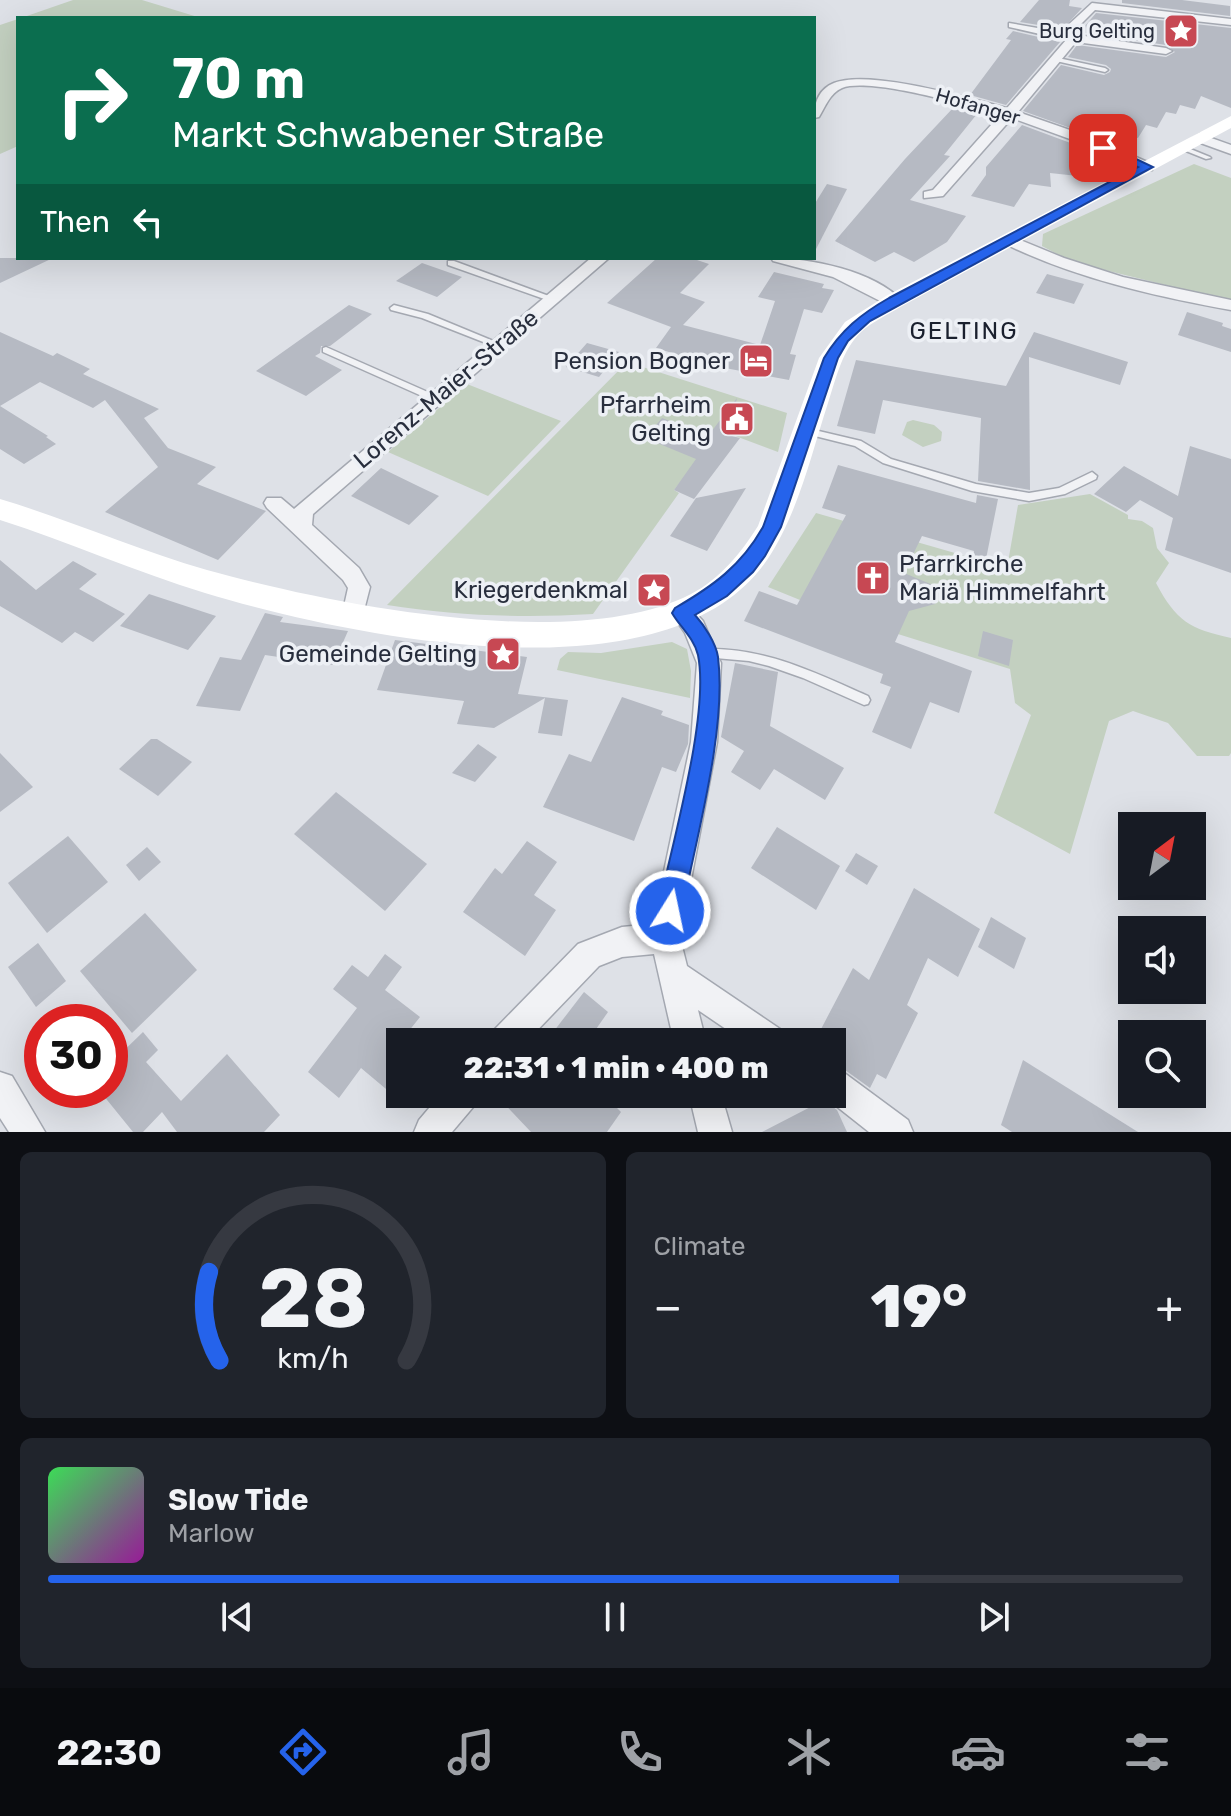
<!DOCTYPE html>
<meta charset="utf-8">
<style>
body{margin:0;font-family:Rubik,sans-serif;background:#20242c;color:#f1f3f6;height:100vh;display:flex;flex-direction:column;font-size:30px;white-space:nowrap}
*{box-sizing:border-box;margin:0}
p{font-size:26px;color:#9ea1a6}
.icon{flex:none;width:44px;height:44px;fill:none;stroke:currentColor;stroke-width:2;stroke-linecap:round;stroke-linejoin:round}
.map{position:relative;height:1132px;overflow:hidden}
.drawer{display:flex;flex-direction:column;gap:20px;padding:20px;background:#0d0f14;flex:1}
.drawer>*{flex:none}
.guide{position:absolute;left:16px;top:16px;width:800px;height:244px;border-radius:0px;box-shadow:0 8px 32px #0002;background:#0b6e4f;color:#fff;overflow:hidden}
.needle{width:52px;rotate:32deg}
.buttons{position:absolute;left:1118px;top:812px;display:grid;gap:16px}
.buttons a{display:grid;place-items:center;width:88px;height:88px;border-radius:0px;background:#171b24;box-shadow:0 8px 32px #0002;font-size:40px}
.speed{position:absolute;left:24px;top:1004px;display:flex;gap:16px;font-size:40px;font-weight:700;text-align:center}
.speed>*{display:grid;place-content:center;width:104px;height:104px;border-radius:50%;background:#171b24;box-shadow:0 8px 32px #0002;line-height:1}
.speed .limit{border:12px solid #d22;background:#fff;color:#111}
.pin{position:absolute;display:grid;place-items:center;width:68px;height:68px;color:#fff;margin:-34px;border-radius:16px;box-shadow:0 4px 12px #0006}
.me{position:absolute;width:88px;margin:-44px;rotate:10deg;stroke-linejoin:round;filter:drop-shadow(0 0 6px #0008)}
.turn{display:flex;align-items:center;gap:28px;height:168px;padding:0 24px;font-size:36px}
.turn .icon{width:104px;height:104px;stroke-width:2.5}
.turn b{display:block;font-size:56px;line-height:68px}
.then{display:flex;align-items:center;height:76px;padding:0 24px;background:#0003;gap:16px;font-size:30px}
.big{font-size:60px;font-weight:800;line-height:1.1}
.drawer .tile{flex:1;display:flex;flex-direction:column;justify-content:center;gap:12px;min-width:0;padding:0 28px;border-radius:12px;background:#20242c}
.drawer .dial{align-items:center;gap:0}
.dial svg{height:208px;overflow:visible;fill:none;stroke:#363941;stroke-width:7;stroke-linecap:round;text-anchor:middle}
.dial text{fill:#f1f3f6;stroke:none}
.song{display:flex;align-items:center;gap:24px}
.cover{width:96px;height:96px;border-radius:12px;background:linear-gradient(135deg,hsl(130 70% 55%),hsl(300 70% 35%))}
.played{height:8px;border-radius:4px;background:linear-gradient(90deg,#2563eb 75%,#363941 75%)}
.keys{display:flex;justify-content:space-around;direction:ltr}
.heat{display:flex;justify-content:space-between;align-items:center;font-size:44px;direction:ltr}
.drawer .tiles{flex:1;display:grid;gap:20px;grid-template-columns:1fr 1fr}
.tile:last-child{grid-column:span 2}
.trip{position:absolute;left:386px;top:1028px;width:460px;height:80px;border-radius:0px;background:#171b24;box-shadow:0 8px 32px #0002;font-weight:800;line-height:80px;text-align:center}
.tab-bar{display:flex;height:128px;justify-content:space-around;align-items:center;background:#090b0e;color:#9ea1a6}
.tab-bar .icon{width:56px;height:56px}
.tab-bar .on{color:#2563eb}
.tab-bar b{font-size:36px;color:#f1f3f6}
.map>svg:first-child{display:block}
</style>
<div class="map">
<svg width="1231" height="1132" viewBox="0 0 1231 1132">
<rect width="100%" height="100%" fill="#dee1e7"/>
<g fill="#c3d0c0">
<polygon points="73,0 142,0 201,18 21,18"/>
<polygon points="18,19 18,146 0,154 0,25"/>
<polygon points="1194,164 1231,178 1231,301 1072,262 1042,246 1043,234"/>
<path d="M627,362L787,413L778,452L714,428L726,454L681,481L674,490L679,493L593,614C524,618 456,616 387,605Z"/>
<polygon points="467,384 561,421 488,496 388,452"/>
<polygon points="913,420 934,425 942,432 941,441 923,447 902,435 907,422"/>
<path d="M1090,494L1128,515V519L1142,521L1153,528L1157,548L1169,563L1156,583C1176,621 1190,629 1231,638V753L1229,756H1197L1168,723L1133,711L1109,721L1070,854L994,813L1031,715L1015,703L1010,669L837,615L768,587L816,513L1007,568L1018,505Z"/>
<polygon points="672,642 687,649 691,671 690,698 557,670 560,659 568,652 601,653"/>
</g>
<g fill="#b6bac3">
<polygon points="1039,0 1070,0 1069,6 1082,8 1063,29 1020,22"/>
<polygon points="1122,0 1182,0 1230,6 1230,16 1122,3"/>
<polygon points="1096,13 1231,28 1231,108 1201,96 1195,109 1180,105 1176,114 1166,112 1157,128 1146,125 1138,138 1128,136 1124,143 1101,139 1023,111 1061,65 1104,75 1110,72 1111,69 1106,65 1068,57 1077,45 1166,57 1175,52 1166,45 1080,32"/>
<polygon points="1013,31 1060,42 1006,105 970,95 1011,40 1006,39"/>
<polygon points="953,108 977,114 944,155 950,156 910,200 966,216 947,242 914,262 894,252 875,262 835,241 905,159"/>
<polygon points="1022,125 1092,151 1085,161 1087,177 1050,173 1051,187 1029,184 1014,207 971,196 986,175 986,167"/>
<polygon points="827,184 847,189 814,253 814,205"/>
<polygon points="0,258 53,258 0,283"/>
<polygon points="657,258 691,258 709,264 680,293 705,302 683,325 760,345 775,301 758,297 774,272 824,284 822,288 834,290 822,313 804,309 790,354 796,355 789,380 714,366 656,348 671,327 607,303"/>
<polygon points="422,263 462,277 437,297 396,281"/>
<polygon points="1047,274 1084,284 1074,304 1036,293"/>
<polygon points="349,305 372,314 330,346 321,346 320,353 315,356 342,370 306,396 256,371"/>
<polygon points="1187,312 1223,323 1222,326 1231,329 1231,352 1178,335"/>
<polygon points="0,332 53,356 57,353 90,369 83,374 159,409 144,418 168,448 216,467 197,484 266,511 218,560 105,512 158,467 105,400 93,408 40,382 0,406"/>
<polygon points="1034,332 1128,362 1120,385 1029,357 1030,490 978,481 981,418 883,400 875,434 837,426 856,360 1006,386"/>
<polygon points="587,343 619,352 599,377 566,367"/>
<polygon points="737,398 728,435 740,438 694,499 674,490 696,459 645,438 662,418 708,436"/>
<polygon points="0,406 48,436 46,437 56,444 24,464 0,449"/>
<polygon points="1190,446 1231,459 1231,573 1165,550 1173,518 1140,500 1126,512 1094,494 1124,466 1178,496"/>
<polygon points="838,465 976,503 977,495 998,499 986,559 973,558 974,551 922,536 904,573 933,585 940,595 935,604 909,611 895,642 972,671 959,713 930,702 911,749 872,732 891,687 880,683 883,674 744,621 759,591 797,605 846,515 822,508"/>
<polygon points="381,468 420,487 439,496 409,525 351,496"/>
<polygon points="746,488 707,551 670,536 696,498"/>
<polygon points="0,560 36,590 73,561 97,574 79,589 125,614 93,642 75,632 62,643 0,606"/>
<polygon points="149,594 216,616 188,650 120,626"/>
<polygon points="265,613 283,617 280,622 348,631 333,665 265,655 240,711 196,706 220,657 241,660"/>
<polygon points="983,631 1013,640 1009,666 978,656"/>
<polygon points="395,640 527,657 518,694 568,700 562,736 538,733 545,698 494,728 457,724 464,701 377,690"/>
<polygon points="735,663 778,672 770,726 844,768 825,800 774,769 760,790 731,772 744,751 721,737"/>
<polygon points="622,697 663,711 661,715 689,725 688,744 676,772 662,767 634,841 543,807 569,754 591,762"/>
<polygon points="151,739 157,739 192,762 158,796 119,769"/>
<polygon points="478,744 497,757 475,782 452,773"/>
<polygon points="0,753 33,787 0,812"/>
<polygon points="336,792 427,864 385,911 294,834"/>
<polygon points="777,827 840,866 816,910 751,868"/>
<polygon points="68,836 108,882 47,933 8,883"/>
<polygon points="527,841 557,862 534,895 556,910 525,956 463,912 495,868 502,874"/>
<polygon points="147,847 161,862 139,881 126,865"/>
<polygon points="856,853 878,866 867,885 845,871"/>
<polygon points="914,888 980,929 958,977 928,958 907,1005 918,1013 886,1079 877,1074 870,1088 834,1062 842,1047 820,1031 853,968 869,980"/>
<polygon points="145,913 197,970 132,1033 80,971"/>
<polygon points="991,917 1026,938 1014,969 978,947"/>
<polygon points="38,943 66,981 36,1007 8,967"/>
<polygon points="385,954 402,967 385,990 420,1017 400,1042 400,1082 392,1094 361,1068 339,1098 308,1072 357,1008 333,989 352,965 368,977"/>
<polygon points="584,992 608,1012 587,1042 566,1042 554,1031"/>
<polygon points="143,1032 158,1050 146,1062 181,1101 227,1054 280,1115 264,1132 177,1132 162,1112 143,1132 133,1132 99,1090 110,1090 110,1064"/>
<polygon points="1023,1060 1138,1132 1012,1132 1001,1125"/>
<polygon points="495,1094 603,1094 621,1112 607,1132 531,1132"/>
<polygon points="824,1100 837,1110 847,1132 762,1132"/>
</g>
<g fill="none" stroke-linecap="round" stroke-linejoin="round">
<defs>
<g id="lane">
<polygon points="1058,58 1105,68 1108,70 1105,72 1056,61 1056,59"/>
<polygon points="1183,146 1210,157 1211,158 1206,159 1181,149 1180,148"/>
<polygon points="448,261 454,261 557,299 553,301 550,301 448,265"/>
<polygon points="394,305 428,314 503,345 499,348 496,347 422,318 391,310 390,308"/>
<polygon points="326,347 439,397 441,399 436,402 433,401 323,352 323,348"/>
<polygon points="806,428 861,441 891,459 976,484 1029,493 1059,488 1092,472 1097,476 1096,479 1065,494 1029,501 972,491 883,463 855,446 803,433 801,431 803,429"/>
<path d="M708,649C766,648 816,673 868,696L870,700L868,704L864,705L803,678L769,666L749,661L704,657L702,654L704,651Z"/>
</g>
<g id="street">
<path d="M1092,3L1231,19V25L1095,10L1076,29L1078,35L1166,48L1172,51L1166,54L1076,42L1018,112L1090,137L1152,164V170H1142L1081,143L1012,118L943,196L924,198V192L933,190L1000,115C970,106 870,77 842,88C830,93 825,107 819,117L814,118C814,103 819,89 834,83C869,69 969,98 1007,108L1066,40L1009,27V23L1066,33V27Z"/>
<polygon points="1200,134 1231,145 1231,154 1195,141 1193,138"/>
<path d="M1008,235L1064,258L1123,277L1231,300V310C1153,296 1075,278 1003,243L1000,240Z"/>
<polygon points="591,258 609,258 313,514 312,525 359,568 370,587 361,622 353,624 345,622 342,615 348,588 343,580 267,508 264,503 267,498 281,498 294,509"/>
<path d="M771,258C810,258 875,271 902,301L900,305H888L833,277L773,261Z"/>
<polygon points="682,604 690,607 703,621 721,663 717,742 680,938 687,966 783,1031 788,1042 745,1042 698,1010 706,1042 674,1042 654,954 622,957 599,966 526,1042 488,1042 493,1031 578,944 622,927 653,924 691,742 697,663 685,633 671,613 674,607"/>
<polygon points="832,1067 843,1072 908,1120 913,1132 869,1132 821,1094 832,1094"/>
<polygon points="0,1072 12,1076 45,1132 9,1132 0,1118"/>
<polygon points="441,1094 478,1094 474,1106 452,1132 414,1132 419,1120"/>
<polygon points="689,1094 721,1094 732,1132 698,1132"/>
</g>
</defs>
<use href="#lane" stroke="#a4a8b1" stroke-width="3"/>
<use href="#street" stroke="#a4a8b1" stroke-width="3"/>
<use href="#lane" fill="#f1f2f5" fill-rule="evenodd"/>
<use href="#street" fill="#f1f2f5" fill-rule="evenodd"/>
<path fill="#fff" fill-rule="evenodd" d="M1231,116V128L902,306C889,314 872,322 861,332C842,350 836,379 828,403C811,455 798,514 767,560C668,705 347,636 205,593C136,572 69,542 0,520V499C70,520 137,550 207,570C328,604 576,654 691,594C720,579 741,553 758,526L819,358L845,322L886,296Z"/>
</g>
<path fill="#2563eb" stroke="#184099" stroke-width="2" d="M1099,145H1107L1153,167L870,321L848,341L838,358L781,527L765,556L753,572L727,596L695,615C704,625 716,643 718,657C727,730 696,838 682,911L678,919L670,923L661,919L658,911C671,847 710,715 698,655C694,638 680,627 672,613L675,608C713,586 741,566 763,527L824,358C841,330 861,314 889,298L1138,167L1099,150Z"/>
<defs>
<symbol id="sight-square" viewBox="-11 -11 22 22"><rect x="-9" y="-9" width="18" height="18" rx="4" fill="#c74853" stroke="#edf0f5"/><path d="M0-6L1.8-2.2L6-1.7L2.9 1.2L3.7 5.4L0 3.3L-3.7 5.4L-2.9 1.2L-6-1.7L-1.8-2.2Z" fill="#fff"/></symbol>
<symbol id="hotel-square" viewBox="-11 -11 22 22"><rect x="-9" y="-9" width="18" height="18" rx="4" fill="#c74853" stroke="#edf0f5"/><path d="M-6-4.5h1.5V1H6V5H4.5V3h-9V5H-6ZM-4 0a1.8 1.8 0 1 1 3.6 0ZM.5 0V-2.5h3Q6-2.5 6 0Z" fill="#fff"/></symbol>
<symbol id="civic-square" viewBox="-11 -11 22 22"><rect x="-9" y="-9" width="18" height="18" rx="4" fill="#c74853" stroke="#edf0f5"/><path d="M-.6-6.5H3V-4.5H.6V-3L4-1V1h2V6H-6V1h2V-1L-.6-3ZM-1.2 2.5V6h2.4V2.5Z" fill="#fff"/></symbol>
<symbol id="church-square" viewBox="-11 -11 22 22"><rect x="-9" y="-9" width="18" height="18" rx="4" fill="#c74853" stroke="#edf0f5"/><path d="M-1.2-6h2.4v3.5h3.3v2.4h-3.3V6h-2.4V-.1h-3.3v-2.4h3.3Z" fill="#fff"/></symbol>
</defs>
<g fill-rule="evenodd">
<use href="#sight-square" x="1161" y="11" width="40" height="40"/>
<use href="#hotel-square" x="736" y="341" width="40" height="40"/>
<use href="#civic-square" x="717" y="399" width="40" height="40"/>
<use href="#church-square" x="853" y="558" width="40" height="40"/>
<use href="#sight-square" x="634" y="570" width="40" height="40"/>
<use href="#sight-square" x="483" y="634" width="40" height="40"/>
</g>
<g text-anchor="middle" stroke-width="7" stroke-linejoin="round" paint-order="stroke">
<g font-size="20" fill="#282e3d" stroke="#edf0f5" text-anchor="end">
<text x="1155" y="38">Burg Gelting</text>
</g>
<g font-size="20" fill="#282e3d" stroke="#edf0f5">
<text transform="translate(978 106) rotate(16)" y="7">Hofanger</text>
</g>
<g font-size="24" letter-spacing="2" fill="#1a202e" stroke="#edf0f5">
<text x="964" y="339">GELTING</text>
</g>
<g font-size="24" fill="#282e3d" stroke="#edf0f5" text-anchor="end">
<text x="730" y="369">Pension Bogner</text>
<text x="711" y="413">Pfarrheim<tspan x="711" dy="28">Gelting</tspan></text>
<text x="899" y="572" text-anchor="start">Pfarrkirche<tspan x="899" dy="28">Mariä Himmelfahrt</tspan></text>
<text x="628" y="598">Kriegerdenkmal</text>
<text x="477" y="662">Gemeinde Gelting</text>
</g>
<g font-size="24" fill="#282e3d" stroke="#edf0f5">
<text transform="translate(446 389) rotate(-40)" y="8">Lorenz-Maier-Straße</text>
</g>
</g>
</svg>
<div class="buttons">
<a><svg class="needle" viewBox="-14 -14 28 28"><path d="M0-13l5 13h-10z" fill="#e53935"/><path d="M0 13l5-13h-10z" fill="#9ea1a6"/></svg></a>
<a><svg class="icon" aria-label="sound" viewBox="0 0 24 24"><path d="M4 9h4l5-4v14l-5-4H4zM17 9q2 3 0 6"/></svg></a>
<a><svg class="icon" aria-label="search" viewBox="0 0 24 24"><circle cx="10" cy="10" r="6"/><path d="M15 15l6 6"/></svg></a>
</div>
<div class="speed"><div class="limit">30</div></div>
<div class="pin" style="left:1103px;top:148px;background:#d93025"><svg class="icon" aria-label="arrive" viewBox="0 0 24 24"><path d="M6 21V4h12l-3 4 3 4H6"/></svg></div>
<svg class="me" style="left:670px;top:911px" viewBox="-20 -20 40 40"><circle r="17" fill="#2563eb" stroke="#fff" stroke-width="3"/><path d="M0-11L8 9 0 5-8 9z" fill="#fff"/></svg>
<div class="trip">22:31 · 1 min · 400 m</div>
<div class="guide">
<div class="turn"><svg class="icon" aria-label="right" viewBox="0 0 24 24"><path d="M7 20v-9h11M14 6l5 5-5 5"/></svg><div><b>70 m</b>Markt Schwabener Straße</div></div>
<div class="then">Then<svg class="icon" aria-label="left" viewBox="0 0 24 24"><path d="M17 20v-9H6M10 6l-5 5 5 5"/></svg></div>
</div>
</div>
<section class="drawer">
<div class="tiles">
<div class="tile dial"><svg viewBox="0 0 100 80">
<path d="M14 69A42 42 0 1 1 86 69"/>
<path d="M14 69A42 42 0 0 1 10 35" stroke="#2563eb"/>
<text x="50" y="56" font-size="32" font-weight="700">28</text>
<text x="50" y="72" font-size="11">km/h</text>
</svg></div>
<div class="tile"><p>Climate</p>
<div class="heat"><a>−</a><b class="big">19°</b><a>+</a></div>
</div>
<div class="tile">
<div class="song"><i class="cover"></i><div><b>Slow Tide</b><p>Marlow</p></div></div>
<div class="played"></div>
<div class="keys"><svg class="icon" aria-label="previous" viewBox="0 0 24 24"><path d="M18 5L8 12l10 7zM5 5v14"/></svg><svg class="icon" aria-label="pause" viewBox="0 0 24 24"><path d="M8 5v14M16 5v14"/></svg><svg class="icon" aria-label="next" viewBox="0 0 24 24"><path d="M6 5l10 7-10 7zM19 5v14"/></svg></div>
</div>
</div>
</section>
<nav class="tab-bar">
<b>22:30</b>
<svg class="icon on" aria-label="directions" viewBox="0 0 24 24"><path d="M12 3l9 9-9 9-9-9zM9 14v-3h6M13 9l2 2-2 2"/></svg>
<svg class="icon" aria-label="music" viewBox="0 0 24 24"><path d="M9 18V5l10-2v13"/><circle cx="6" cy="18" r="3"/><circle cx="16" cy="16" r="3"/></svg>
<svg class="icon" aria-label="phone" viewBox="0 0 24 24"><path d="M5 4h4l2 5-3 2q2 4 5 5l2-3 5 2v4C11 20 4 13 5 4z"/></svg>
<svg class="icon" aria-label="climate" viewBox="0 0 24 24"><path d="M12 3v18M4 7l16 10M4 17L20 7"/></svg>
<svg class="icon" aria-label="car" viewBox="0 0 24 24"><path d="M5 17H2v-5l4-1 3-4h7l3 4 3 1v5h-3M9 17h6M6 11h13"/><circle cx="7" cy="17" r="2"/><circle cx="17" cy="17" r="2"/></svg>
<svg class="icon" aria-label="filters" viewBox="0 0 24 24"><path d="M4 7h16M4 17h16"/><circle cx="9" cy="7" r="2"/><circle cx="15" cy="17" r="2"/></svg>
</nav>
